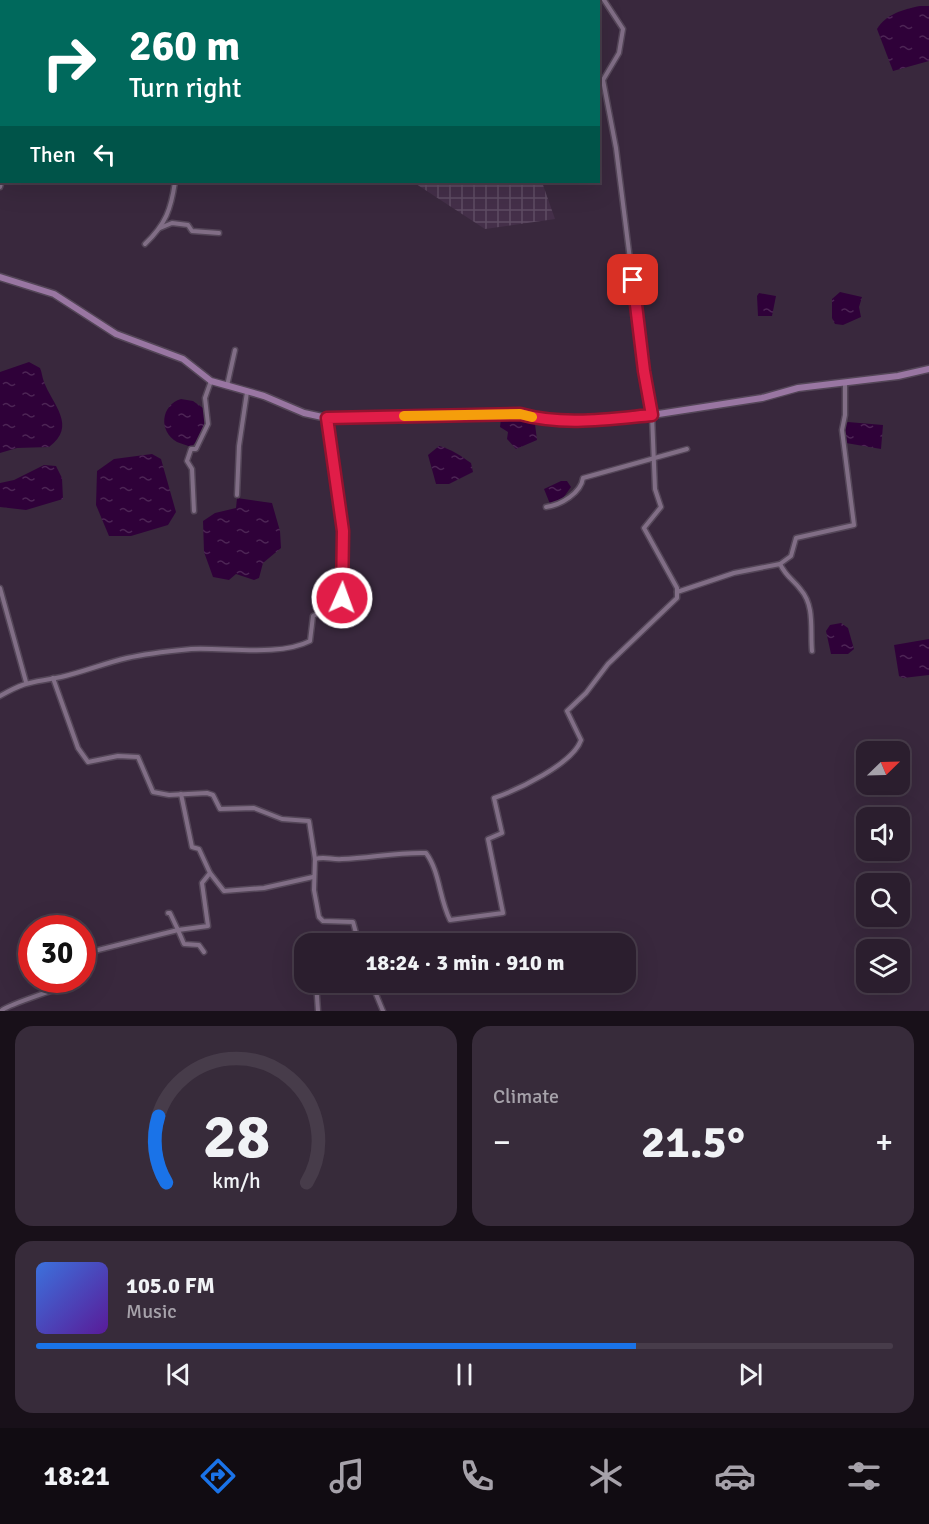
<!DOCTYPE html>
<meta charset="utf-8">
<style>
body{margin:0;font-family:Signika,sans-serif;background:#372b3a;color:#f1f3f6;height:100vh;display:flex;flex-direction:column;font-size:22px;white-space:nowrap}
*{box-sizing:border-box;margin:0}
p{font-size:20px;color:#a6a2aa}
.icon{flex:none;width:33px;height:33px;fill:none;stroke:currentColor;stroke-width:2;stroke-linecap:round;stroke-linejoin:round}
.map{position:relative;height:1011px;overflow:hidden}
.panel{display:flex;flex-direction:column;gap:15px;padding:15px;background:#181019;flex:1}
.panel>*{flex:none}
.top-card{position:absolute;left:0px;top:0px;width:600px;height:183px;box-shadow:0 6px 24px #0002,0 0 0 2px #473c4a;background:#00695c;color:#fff;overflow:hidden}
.needle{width:39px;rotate:67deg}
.fabs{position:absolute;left:856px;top:741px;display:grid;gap:12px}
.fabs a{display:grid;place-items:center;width:54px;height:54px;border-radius:12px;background:#2b1e2e;box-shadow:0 6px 24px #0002,0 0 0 2px #473c4a;font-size:30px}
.speed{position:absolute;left:18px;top:915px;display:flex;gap:12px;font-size:30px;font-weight:700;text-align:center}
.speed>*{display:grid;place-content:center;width:78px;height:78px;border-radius:50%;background:#2b1e2e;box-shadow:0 6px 24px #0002,0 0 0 2px #473c4a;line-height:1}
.speed .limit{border:9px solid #d22;background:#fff;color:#111}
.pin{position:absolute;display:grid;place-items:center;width:51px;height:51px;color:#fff;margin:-26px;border-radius:12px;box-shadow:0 3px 9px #0006}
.me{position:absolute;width:66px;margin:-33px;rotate:2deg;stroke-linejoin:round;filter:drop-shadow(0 0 4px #0008)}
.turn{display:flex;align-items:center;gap:21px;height:126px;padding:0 30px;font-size:27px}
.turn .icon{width:78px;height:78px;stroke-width:2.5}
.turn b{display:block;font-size:42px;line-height:51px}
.then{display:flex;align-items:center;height:57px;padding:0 30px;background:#0003;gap:12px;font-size:22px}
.big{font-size:45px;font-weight:700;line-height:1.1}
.panel .card{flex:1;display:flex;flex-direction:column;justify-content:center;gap:9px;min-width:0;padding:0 21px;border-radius:18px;background:#372b3a}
.panel .dial{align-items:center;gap:0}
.dial svg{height:156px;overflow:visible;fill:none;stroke:#473c4a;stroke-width:7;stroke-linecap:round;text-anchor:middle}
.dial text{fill:#f1f3f6;stroke:none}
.song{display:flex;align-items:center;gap:18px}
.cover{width:72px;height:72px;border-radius:9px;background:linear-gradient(135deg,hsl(220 70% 55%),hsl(270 70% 35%))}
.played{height:6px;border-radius:3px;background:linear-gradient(90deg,#1a73e8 70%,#473c4a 70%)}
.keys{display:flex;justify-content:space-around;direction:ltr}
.heat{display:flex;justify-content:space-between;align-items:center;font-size:33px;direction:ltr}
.panel .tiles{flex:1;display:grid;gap:15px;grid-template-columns:1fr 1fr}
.card:last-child{grid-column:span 2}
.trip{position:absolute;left:294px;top:933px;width:342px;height:60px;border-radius:18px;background:#2b1e2e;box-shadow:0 6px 24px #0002,0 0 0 2px #473c4a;font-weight:700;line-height:60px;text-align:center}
.tabs{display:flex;height:96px;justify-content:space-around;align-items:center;background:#110c12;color:#a6a2aa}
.tabs .icon{width:42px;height:42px}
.tabs .active{color:#1a73e8}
.tabs b{font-size:27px;color:#f1f3f6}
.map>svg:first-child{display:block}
</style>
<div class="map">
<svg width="929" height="1011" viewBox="0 0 929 1011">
<defs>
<pattern id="industrial-grid" width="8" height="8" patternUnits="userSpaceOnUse" patternTransform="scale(1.5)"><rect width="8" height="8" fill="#442f49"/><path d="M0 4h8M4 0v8" fill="none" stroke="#5e4c63"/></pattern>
<pattern id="water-ripples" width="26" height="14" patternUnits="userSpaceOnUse" patternTransform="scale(1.5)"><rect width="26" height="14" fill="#2f0139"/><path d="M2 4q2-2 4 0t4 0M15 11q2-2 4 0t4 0" fill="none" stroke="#4d2555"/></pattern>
</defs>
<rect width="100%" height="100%" fill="#39283d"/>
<polygon fill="url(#industrial-grid)" points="413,182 542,182 555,219 485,229"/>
<g fill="url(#water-ripples)">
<path d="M920,6H929V61L893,71L877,29C886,14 904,9 920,6Z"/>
<polygon points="840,292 862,297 859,307 861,317 843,325 835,324 832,318 832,299"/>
<polygon points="759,293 776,296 772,316 758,316 757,296"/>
<path d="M29,362L40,368C42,372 42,377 44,382C52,404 78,426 49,447L17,448L0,453V372Z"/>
<path d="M181,399L193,401L203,408C207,424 204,436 191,447C187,445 181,444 177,442C158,431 161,405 181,399Z"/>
<polygon points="501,419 531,421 535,424 537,440 516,449 507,439 508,432 500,427"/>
<polygon points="848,422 883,425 881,449 846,443 844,425"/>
<path d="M439,446C451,449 461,456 471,463L473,472L449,484H436L428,455Z"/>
<polygon points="152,454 161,459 176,512 168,525 131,536 109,536 96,505 97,471 114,459"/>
<polygon points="44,465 56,466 62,478 63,499 26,510 0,507 0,483 14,480"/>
<polygon points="561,481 567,481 571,487 561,501 550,504 544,489"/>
<polygon points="237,498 272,503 280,531 281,548 263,563 259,578 254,580 236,574 229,580 213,577 204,552 203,521 215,513 236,508"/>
<polygon points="841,623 848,628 854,649 848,654 831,654 826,631 830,625"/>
<polygon points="929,639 929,675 903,678 899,676 894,645"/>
</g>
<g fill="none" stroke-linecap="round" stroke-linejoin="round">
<defs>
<g id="street">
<polyline points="225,0 225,2"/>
<polyline points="131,2 131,0"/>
<polyline points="0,187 2,180"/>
<polyline points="160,228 172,223 188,225 192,231 219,233"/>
<path d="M145,244C166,224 171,209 175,182"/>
<polyline points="227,386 235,350"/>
<polyline points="237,495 239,446 247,392"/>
<path d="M546,507C561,505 581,493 583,478L687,449"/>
<polyline points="194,511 192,469 187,461 191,449 196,449 208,424 205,398 211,381"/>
<polyline points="780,564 791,556 796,538 854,525 842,430 845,415 845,383"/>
<polyline points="0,588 26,682"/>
<path d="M677,592L734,573L780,564C787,578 793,579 801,590C815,606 810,631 812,651"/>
<polyline points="53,678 78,748 88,762 118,756 138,757 153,792 169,795 207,793 213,795 220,809 254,808 282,819 309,821 315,859 314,890 319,917 323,921 353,922 359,944"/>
<path d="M0,696C28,680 32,683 61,677C83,672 105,663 127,658C148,653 170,651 191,649C224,647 279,657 310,641L313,616L324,610H338C354,588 331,451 327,418"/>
<polyline points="181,794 192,847 199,849 210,873 224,891 264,888 313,877"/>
<path d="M315,859C325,856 332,860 342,859C371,858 397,852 426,853C440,872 439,898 450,920L503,913L488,839L502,833L494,798C517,790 573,764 581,740L567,711L586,693L608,664L677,598V588L644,528L661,507L655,489L652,415L644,371L616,148L603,80L619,53L623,29L604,0"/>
<polyline points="168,913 170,913 178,930 208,926 202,883 210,873"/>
<polyline points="82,954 178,930 184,944 199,945 204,952"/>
<polyline points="316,982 318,1011"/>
<polyline points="371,982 383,1011"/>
<path d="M1,1011C5,1006 61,987 71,985L73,980"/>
</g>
<polyline id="secondary" points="0,277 54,294 116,334 183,359 211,381 264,396 304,413 327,418 520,414 538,419 593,421 652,415 762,398 798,388 898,376 929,369"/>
</defs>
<use href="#street" stroke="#544658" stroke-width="7"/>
<use href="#secondary" stroke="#544658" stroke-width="9"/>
<use href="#street" stroke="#816e86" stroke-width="4"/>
<use href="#secondary" stroke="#9976a2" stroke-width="6"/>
</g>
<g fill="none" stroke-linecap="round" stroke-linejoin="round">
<defs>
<path id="route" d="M342,598L343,531L327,418L520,414C563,426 609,419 652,415L644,371L633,280"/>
</defs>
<use href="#route" stroke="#92132f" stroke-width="15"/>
<use href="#route" stroke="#e11d48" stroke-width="10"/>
<polyline stroke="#f59e0b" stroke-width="10" points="404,416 520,414 532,417"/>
</g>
</svg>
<div class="fabs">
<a><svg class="needle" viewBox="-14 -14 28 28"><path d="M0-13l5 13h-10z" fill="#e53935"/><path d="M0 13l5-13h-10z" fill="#a6a2aa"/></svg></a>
<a><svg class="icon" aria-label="sound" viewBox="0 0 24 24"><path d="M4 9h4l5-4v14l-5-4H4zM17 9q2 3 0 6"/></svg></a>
<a><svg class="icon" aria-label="search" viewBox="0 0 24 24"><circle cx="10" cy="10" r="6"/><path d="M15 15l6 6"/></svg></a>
<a><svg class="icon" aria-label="layers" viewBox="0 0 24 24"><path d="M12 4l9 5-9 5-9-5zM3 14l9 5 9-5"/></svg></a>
</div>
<div class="speed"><div class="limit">30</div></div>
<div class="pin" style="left:633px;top:280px;background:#d93025"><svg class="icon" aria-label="arrive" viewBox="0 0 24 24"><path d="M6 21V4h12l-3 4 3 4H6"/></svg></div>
<svg class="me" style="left:342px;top:598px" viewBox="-20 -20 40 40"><circle r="17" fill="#e11d48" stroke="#fff" stroke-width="3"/><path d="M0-11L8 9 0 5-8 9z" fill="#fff"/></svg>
<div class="trip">18:24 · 3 min · 910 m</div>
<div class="top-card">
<div class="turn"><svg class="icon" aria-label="right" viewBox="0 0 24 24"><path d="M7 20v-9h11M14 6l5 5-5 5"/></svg><div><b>260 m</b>Turn right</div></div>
<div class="then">Then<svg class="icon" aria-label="left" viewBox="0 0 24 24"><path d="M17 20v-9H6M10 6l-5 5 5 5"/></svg></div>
</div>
</div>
<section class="panel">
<div class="tiles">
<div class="card dial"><svg viewBox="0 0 100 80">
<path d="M14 69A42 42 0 1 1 86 69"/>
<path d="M14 69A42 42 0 0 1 10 35" stroke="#1a73e8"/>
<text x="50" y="56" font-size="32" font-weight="700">28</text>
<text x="50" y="72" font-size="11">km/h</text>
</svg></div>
<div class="card"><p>Climate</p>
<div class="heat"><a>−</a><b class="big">21.5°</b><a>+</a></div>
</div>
<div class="card">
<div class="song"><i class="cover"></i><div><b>105.0 FM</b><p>Music</p></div></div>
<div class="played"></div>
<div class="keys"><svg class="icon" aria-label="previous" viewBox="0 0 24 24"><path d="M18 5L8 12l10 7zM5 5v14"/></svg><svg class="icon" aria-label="pause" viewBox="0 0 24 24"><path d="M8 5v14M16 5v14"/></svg><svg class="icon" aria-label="next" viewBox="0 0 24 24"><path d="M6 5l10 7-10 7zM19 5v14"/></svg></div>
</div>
</div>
</section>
<nav class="tabs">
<b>18:21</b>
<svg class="icon active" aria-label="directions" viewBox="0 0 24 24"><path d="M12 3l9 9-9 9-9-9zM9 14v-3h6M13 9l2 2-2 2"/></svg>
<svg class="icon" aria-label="music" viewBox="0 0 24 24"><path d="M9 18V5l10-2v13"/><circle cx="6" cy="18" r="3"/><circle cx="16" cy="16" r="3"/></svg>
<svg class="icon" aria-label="phone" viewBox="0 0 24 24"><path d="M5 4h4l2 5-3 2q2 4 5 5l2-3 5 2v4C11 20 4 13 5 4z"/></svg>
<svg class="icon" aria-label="climate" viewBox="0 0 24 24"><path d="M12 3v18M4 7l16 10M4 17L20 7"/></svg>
<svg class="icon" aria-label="car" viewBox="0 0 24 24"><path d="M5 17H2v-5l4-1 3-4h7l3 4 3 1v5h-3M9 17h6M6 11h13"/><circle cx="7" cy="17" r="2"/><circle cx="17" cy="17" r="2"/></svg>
<svg class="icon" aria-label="filters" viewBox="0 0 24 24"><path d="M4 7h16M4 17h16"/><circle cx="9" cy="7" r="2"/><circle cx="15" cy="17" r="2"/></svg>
</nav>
